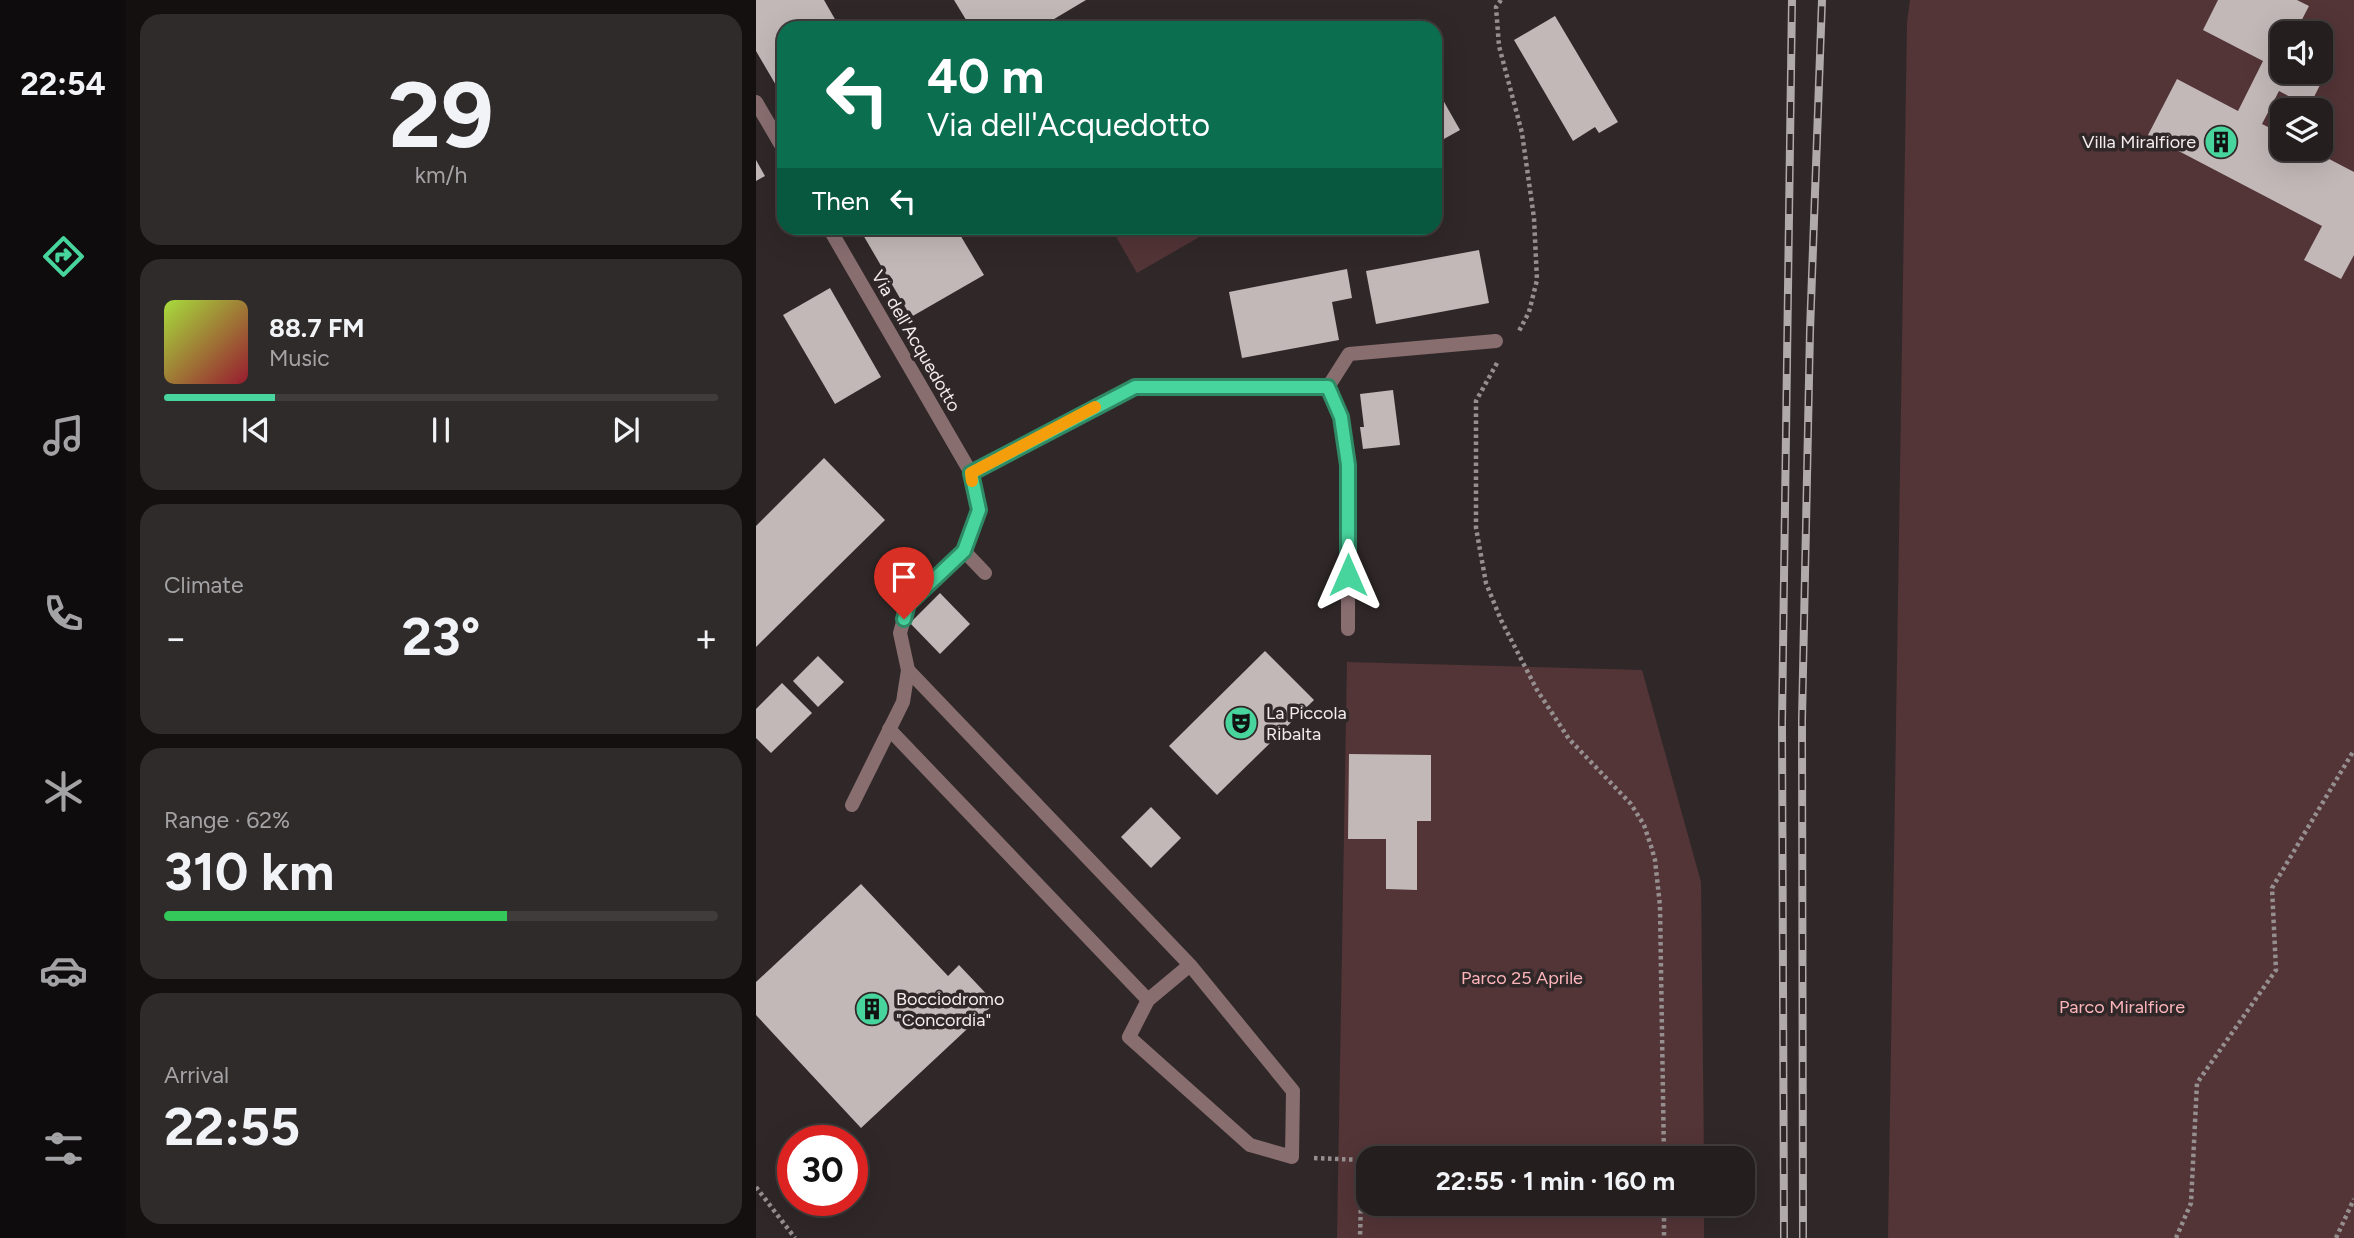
<!DOCTYPE html>
<meta charset="utf-8">
<style>
body{margin:0;font-family:Figtree,sans-serif;background:#302b2b;color:#f1f3f6;height:100vh;display:flex;flex-direction:column;font-size:26px;white-space:nowrap}
*{box-sizing:border-box;margin:0}
p{font-size:23px;color:#a3a2a4}
.icon{flex:none;width:38px;height:38px;fill:none;stroke:currentColor;stroke-width:2;stroke-linecap:round;stroke-linejoin:round}
.map{position:relative;flex:1;overflow:hidden}
.panel{display:flex;flex-direction:column;gap:14px;padding:14px;background:#141010;width:630px}
.panel>*{flex:none}
.banner{position:absolute;left:21px;top:21px;width:665px;height:214px;border-radius:21px;box-shadow:0 7px 28px #0002,0 0 0 2px #413c3c;background:#0b6e4f;color:#fff;overflow:hidden}
.tools{position:absolute;left:1514px;top:21px;display:grid;gap:14px}
.tools a{display:grid;place-items:center;width:63px;height:63px;border-radius:14px;background:#241e1e;box-shadow:0 7px 28px #0002,0 0 0 2px #413c3c;font-size:35px}
.speed{position:absolute;left:21px;top:1125px;display:flex;gap:14px;font-size:35px;font-weight:700;text-align:center}
.speed>*{display:grid;place-content:center;width:91px;height:91px;border-radius:50%;background:#241e1e;box-shadow:0 7px 28px #0002,0 0 0 2px #413c3c;line-height:1}
.speed .limit{border:10px solid #d22;background:#fff;color:#111}
.pin{position:absolute;display:grid;place-items:center;width:60px;height:60px;color:#fff;margin:-72px -30px;border-radius:50% 50% 50% 0;rotate:-45deg;box-shadow:0 0 7px #0007}
.pin .icon{rotate:45deg}
.me{position:absolute;width:77px;margin:-38px;rotate:0deg;stroke-linejoin:round;filter:drop-shadow(0 0 5px #0008)}
.turn{display:flex;align-items:center;gap:24px;height:147px;padding:0 35px;font-size:32px}
.turn .icon{width:91px;height:91px;stroke-width:2.5}
.turn b{display:block;font-size:49px;line-height:60px}
.then{display:flex;align-items:center;height:66px;padding:0 35px;background:#0003;gap:14px;font-size:26px}
.big{font-size:52px;font-weight:700;line-height:1.1}
.panel .widget{flex:1;display:flex;flex-direction:column;justify-content:center;gap:10px;min-width:0;padding:0 24px;border-radius:21px;background:#302b2b}
.panel .dial{align-items:center;gap:0}
.dial b{font-size:91px;line-height:1}
.song{display:flex;align-items:center;gap:21px}
.cover{width:84px;height:84px;border-radius:10px;background:linear-gradient(135deg,hsl(80 70% 55%),hsl(350 70% 35%))}
.played{height:7px;border-radius:4px;background:linear-gradient(90deg,#48d49d 20%,#413c3c 20%)}
.keys{display:flex;justify-content:space-around;direction:ltr}
.heat{display:flex;justify-content:space-between;align-items:center;font-size:38px;direction:ltr}
.charge{height:10px;border-radius:5px;background:linear-gradient(90deg,#34c759 62%,#413c3c 0)}
.trip{position:absolute;left:600px;top:1146px;width:399px;height:70px;border-radius:21px;background:#241e1e;box-shadow:0 7px 28px #0002,0 0 0 2px #413c3c;font-weight:700;line-height:70px;text-align:center}
main{display:flex;flex:1;min-height:0}
.menu{display:flex;flex-direction:column;width:126px;justify-content:space-around;align-items:center;background:#0e0c0c;color:#a3a2a4}
.menu .icon{width:49px;height:49px}
.menu .current{color:#48d49d}
.menu b{font-size:32px;color:#f1f3f6}
.map>svg:first-child{display:block}
</style>
<main>
<nav class="menu">
<b>22:54</b>
<svg class="icon current" aria-label="directions" viewBox="0 0 24 24"><path d="M12 3l9 9-9 9-9-9zM9 14v-3h6M13 9l2 2-2 2"/></svg>
<svg class="icon" aria-label="music" viewBox="0 0 24 24"><path d="M9 18V5l10-2v13"/><circle cx="6" cy="18" r="3"/><circle cx="16" cy="16" r="3"/></svg>
<svg class="icon" aria-label="phone" viewBox="0 0 24 24"><path d="M5 4h4l2 5-3 2q2 4 5 5l2-3 5 2v4C11 20 4 13 5 4z"/></svg>
<svg class="icon" aria-label="climate" viewBox="0 0 24 24"><path d="M12 3v18M4 7l16 10M4 17L20 7"/></svg>
<svg class="icon" aria-label="car" viewBox="0 0 24 24"><path d="M5 17H2v-5l4-1 3-4h7l3 4 3 1v5h-3M9 17h6M6 11h13"/><circle cx="7" cy="17" r="2"/><circle cx="17" cy="17" r="2"/></svg>
<svg class="icon" aria-label="filters" viewBox="0 0 24 24"><path d="M4 7h16M4 17h16"/><circle cx="9" cy="7" r="2"/><circle cx="15" cy="17" r="2"/></svg>
</nav>
<section class="panel">
<div class="widget dial"><b>29</b><p>km/h</p></div>
<div class="widget">
<div class="song"><i class="cover"></i><div><b>88.7 FM</b><p>Music</p></div></div>
<div class="played"></div>
<div class="keys"><svg class="icon" aria-label="previous" viewBox="0 0 24 24"><path d="M18 5L8 12l10 7zM5 5v14"/></svg><svg class="icon" aria-label="pause" viewBox="0 0 24 24"><path d="M8 5v14M16 5v14"/></svg><svg class="icon" aria-label="next" viewBox="0 0 24 24"><path d="M6 5l10 7-10 7zM19 5v14"/></svg></div>
</div>
<div class="widget"><p>Climate</p>
<div class="heat"><a>−</a><b class="big">23°</b><a>+</a></div>
</div>
<div class="widget"><p>Range · 62%</p><b class="big">310 km</b><div class="charge"></div></div>
<div class="widget"><p>Arrival</p><b class="big">22:55</b></div>
</section>
<div class="map">
<svg width="1598" height="1238" viewBox="0 0 1598 1238">
<rect width="100%" height="100%" fill="#302828"/>
<g fill="#533437" fill-rule="evenodd">
<path d="M1154,0H1598V1238H1132L1151,22ZM1526,33H1564V72H1526ZM1526,110H1564V149H1526Z"/>
<polygon points="355,228 459,228 381,273"/>
<polygon points="591,662 886,670 945,882 948,1158 612,1158 612,1204 948,1204 948,1238 581,1238"/>
</g>
<g fill="#c2b8b8">
<polygon points="0,0 68,0 84,28 28,28 28,99 0,51"/>
<polygon points="198,0 330,0 283,28 215,28"/>
<polygon points="1462,0 1541,0 1553,6 1539,33 1526,33 1524,62 1526,63 1526,72 1543,72 1565,83 1553,107 1523,91 1506,124 1526,134 1526,149 1554,149 1598,172 1598,255 1585,279 1548,260 1566,226 1392,135 1421,79 1482,111 1507,61 1447,30"/>
<polygon points="799,16 862,122 843,133 839,127 817,141 758,40"/>
<polygon points="679,86 704,130 679,144"/>
<polygon points="0,160 9,176 0,181"/>
<polygon points="103,228 200,228 228,275 155,317"/>
<polygon points="723,250 733,303 620,324 610,271"/>
<polygon points="591,269 596,298 576,302 583,340 486,358 473,292"/>
<polygon points="74,288 125,377 79,404 27,315"/>
<polygon points="637,390 644,445 607,449 604,427 608,427 604,394"/>
<polygon points="68,458 129,520 0,647 0,526"/>
<polygon points="184,593 214,624 184,654 154,623"/>
<polygon points="509,651 558,700 461,795 413,746"/>
<polygon points="62,656 88,682 62,707 37,681"/>
<polygon points="26,683 56,713 15,753 0,738 0,709"/>
<polygon points="593,754 675,755 675,821 661,821 661,890 630,889 630,839 592,839"/>
<polygon points="395,807 425,838 395,868 365,837"/>
<polygon points="105,884 192,976 203,965 239,1003 105,1128 0,1015 0,982"/>
</g>
<g fill="none" stroke-linecap="round" stroke-linejoin="round">
<g stroke="#968f8f" stroke-width="4.5" stroke-dasharray="3.5 3.5" stroke-linecap="butt">
<polyline points="745,0 740,7 743,46 766,133 778,218 781,280 773,312 762,333"/>
<polyline points="741,363 720,401 720,528 730,583 745,620 781,690 813,739 875,804 888,825 895,846 899,860 904,906 908,1158"/>
<polyline points="558,1158 606,1160 604,1238"/>
<polyline points="0,1187 39,1238"/>
<polyline points="908,1204 908,1238"/>
<polyline points="1420,1238 1435,1203 1441,1083 1520,970 1516,888 1598,750"/>
<polyline points="1580,1238 1598,1199"/>
</g>
<g stroke="#896e70" stroke-width="14">
<polyline points="572,387 593,354 740,341"/>
<polyline points="208,551 229,573"/>
<polyline points="152,670 434,965 537,1091 536,1157 494,1145 373,1037 392,1000 434,965"/>
<polyline points="133,729 392,1000"/>
</g>
<g stroke="#896e70" stroke-width="14">
<polyline points="0,102 28,150"/>
<polyline points="73,228 215,473 223,510 208,551 152,604 144,633 152,670 147,702 96,805"/>
<polyline points="215,473 379,387 572,387 585,417 592,465 592,629"/>
</g>
<defs>
<g id="rail">
<polyline points="1028,1238 1026,723 1036,0"/>
<polyline points="1047,1238 1046,720 1054,331 1066,0"/>
</g>
</defs>
<use href="#rail" stroke="#b0aaaa" stroke-width="8"/>
<use href="#rail" stroke="#302828" stroke-width="5" stroke-dasharray="16" stroke-linecap="butt"/>
</g>
<g fill="none" stroke-linecap="round" stroke-linejoin="round">
<defs>
<polyline id="route" points="148,619 152,604 208,551 223,510 215,473 379,387 572,387 585,417 592,465 592,575"/>
</defs>
<use href="#route" stroke="#2f8a66" stroke-width="18"/>
<use href="#route" stroke="#48d49d" stroke-width="12"/>
<polyline stroke="#f59e0b" stroke-width="12" points="216,481 215,473 339,407"/>
</g>
<defs>
<symbol id="building-disc" viewBox="-11 -11 22 22"><circle r="9.5" fill="#48d49d" stroke="#302828"/><path d="M-4-6H4V6H1V3H-1V6H-4ZM-2.5-4.3h1.7v1.8h-1.7ZM.8-4.3h1.7v1.8H.8ZM-2.5-1h1.7V.8h-1.7ZM.8-1h1.7V.8H.8Z" fill="#111"/></symbol>
<symbol id="theatre-disc" viewBox="-11 -11 22 22"><circle r="9.5" fill="#48d49d" stroke="#302828"/><path d="M-5-5.5Q0-4 5-5.5V0Q5 5 0 6Q-5 5-5 0ZM-3.3-2.5H-1v1.5H-3.3ZM1-2.5H3.3v1.5H1ZM-2.8 1Q0 5.5 2.8 1Z" fill="#111"/></symbol>
</defs>
<g fill-rule="evenodd">
<use href="#building-disc" x="1446" y="123" width="38" height="38"/>
<use href="#theatre-disc" x="466" y="704" width="38" height="38"/>
<use href="#building-disc" x="97" y="990" width="38" height="38"/>
</g>
<g text-anchor="middle" stroke-width="7" stroke-linejoin="round" paint-order="stroke">
<g font-size="18" fill="#f3edee" stroke="#302828" text-anchor="start">
<text x="1440" y="148" text-anchor="end">Villa Miralfiore</text>
<text x="510" y="719">La Piccola<tspan x="510" dy="21">Ribalta</tspan></text>
<text x="140" y="1005">Bocciodromo<tspan x="140" dy="21">"Concordia"</tspan></text>
</g>
<g font-size="18" fill="#f3edee" stroke="#302828">
<text transform="translate(160 341) rotate(60)" y="6">Via dell'Acquedotto</text>
</g>
<g font-size="18" fill="#fdb5bb" stroke="#302828">
<text x="766" y="984">Parco 25 Aprile</text>
<text x="1366" y="1013">Parco Miralfiore</text>
</g>
</g>
</svg>
<div class="tools">
<a><svg class="icon" aria-label="sound" viewBox="0 0 24 24"><path d="M4 9h4l5-4v14l-5-4H4zM17 9q2 3 0 6"/></svg></a>
<a><svg class="icon" aria-label="layers" viewBox="0 0 24 24"><path d="M12 4l9 5-9 5-9-5zM3 14l9 5 9-5"/></svg></a>
</div>
<div class="speed"><div class="limit">30</div></div>
<div class="pin" style="left:148px;top:619px;background:#d93025"><svg class="icon" aria-label="arrive" viewBox="0 0 24 24"><path d="M6 21V4h12l-3 4 3 4H6"/></svg></div>
<svg class="me" style="left:592px;top:575px" viewBox="-20 -20 40 40"><path d="M0-17L14 15 0 8-14 15z" fill="#48d49d" stroke="#fff" stroke-width="4"/></svg>
<div class="trip">22:55 · 1 min · 160 m</div>
<div class="banner">
<div class="turn"><svg class="icon" aria-label="left" viewBox="0 0 24 24"><path d="M17 20v-9H6M10 6l-5 5 5 5"/></svg><div><b>40 m</b>Via dell'Acquedotto</div></div>
<div class="then">Then<svg class="icon" aria-label="left" viewBox="0 0 24 24"><path d="M17 20v-9H6M10 6l-5 5 5 5"/></svg></div>
</div>
</div>
</main>
